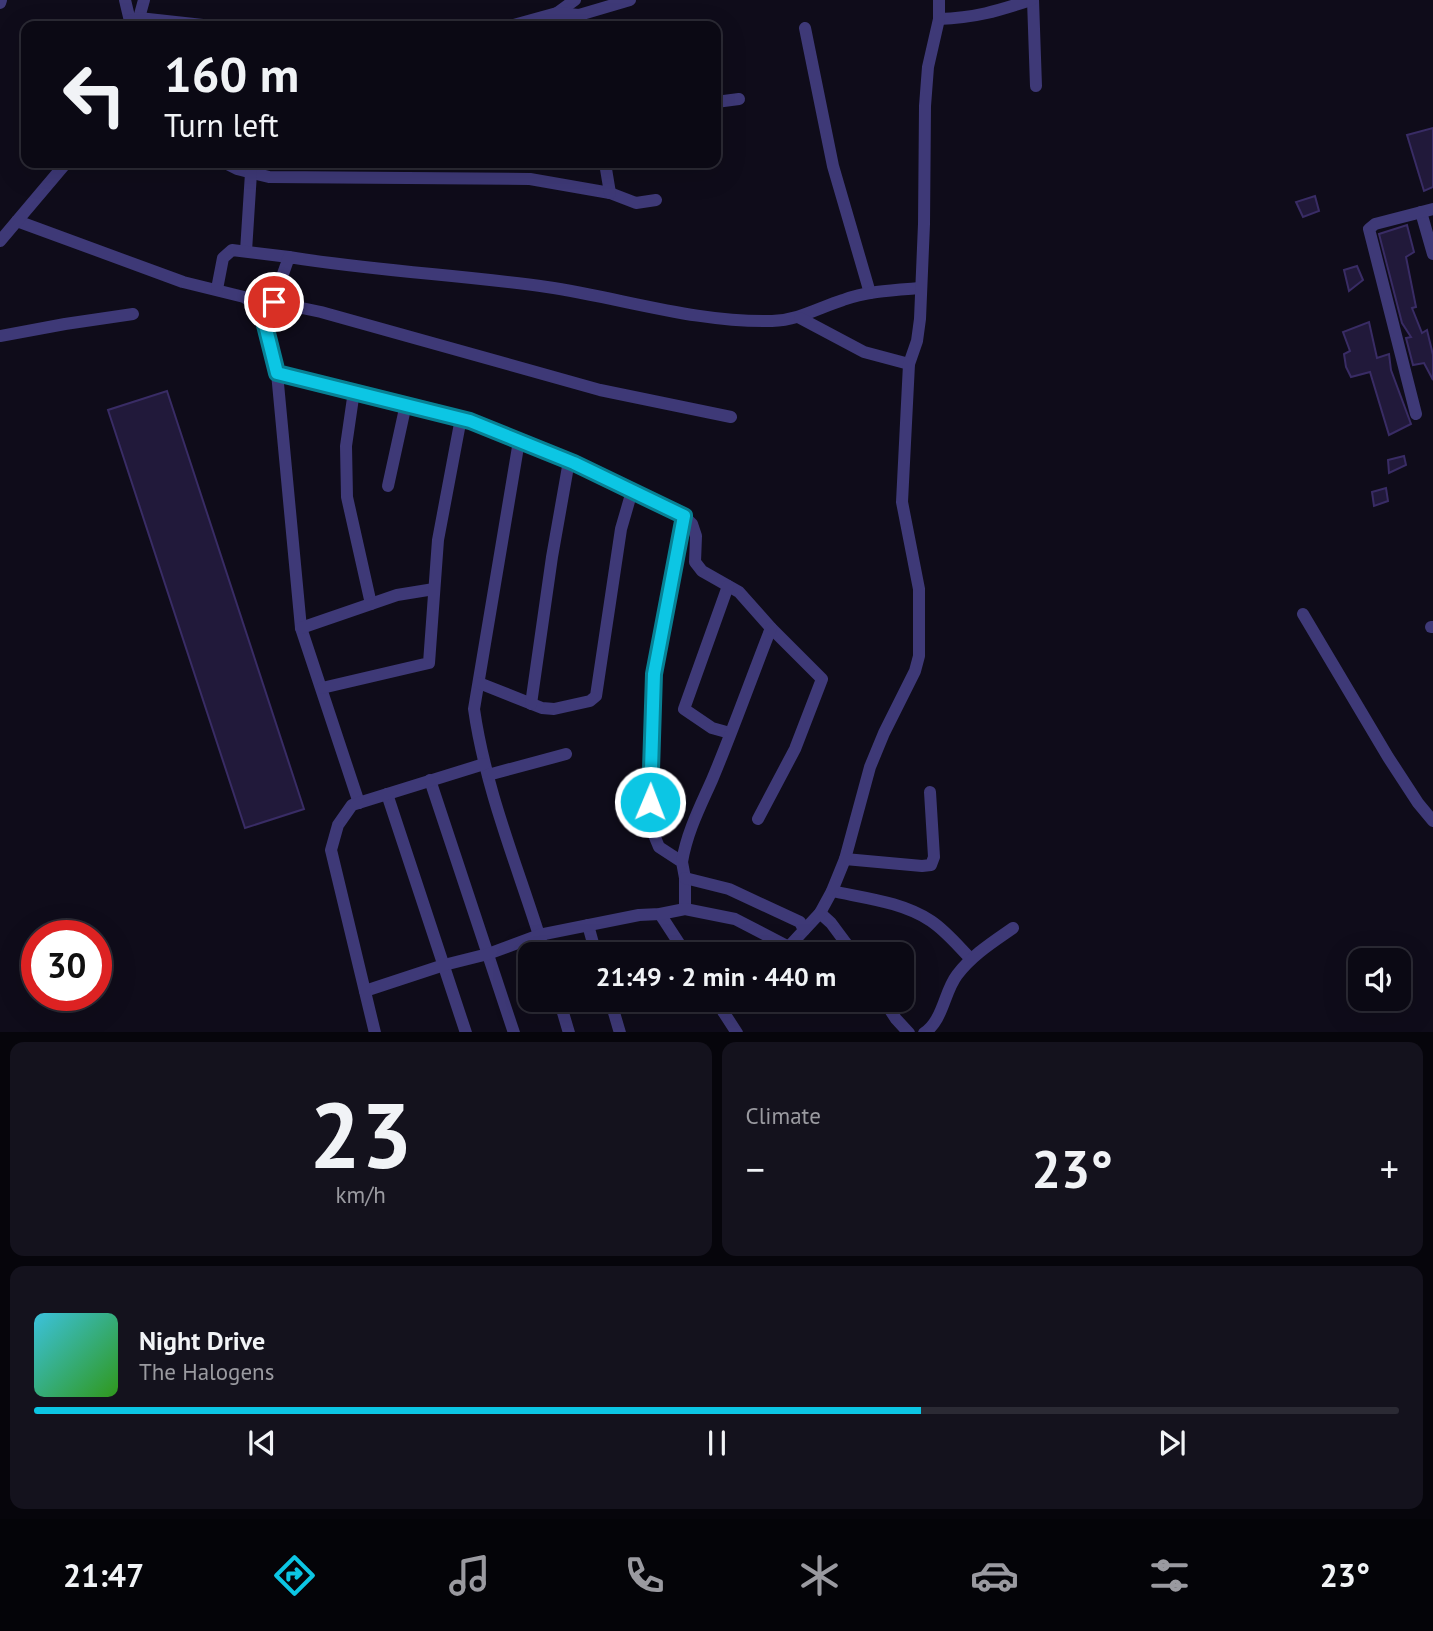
<!DOCTYPE html>
<meta charset="utf-8">
<style>
body{margin:0;font-family:"PT Sans",sans-serif;background:#14121d;color:#f1f3f6;height:100vh;display:flex;flex-direction:column;font-size:26px;white-space:nowrap}
*{box-sizing:border-box;margin:0}
p{font-size:23px;color:#9a9aa0}
.icon{flex:none;width:38px;height:38px;fill:none;stroke:currentColor;stroke-width:2;stroke-linecap:round;stroke-linejoin:round}
.map{position:relative;height:1032px;overflow:hidden}
.side{display:flex;flex-direction:column;gap:10px;padding:10px;background:#06050b;flex:1}
.side>*{flex:none}
.guide{position:absolute;left:21px;top:21px;width:700px;height:147px;border-radius:14px;box-shadow:0 7px 28px #0002,0 0 0 2px #2b2a34;background:#0b0914;color:#f1f3f6;overflow:hidden}
.fabs{position:absolute;left:1348px;top:948px;display:grid;gap:14px}
.fabs a{display:grid;place-items:center;width:63px;height:63px;border-radius:14px;background:#0b0914;box-shadow:0 7px 28px #0002,0 0 0 2px #2b2a34;font-size:35px}
.speed{position:absolute;left:21px;top:920px;display:flex;gap:14px;font-size:35px;font-weight:700;text-align:center}
.speed>*{display:grid;place-content:center;width:91px;height:91px;border-radius:50%;background:#0b0914;box-shadow:0 7px 28px #0002,0 0 0 2px #2b2a34;line-height:1}
.speed .limit{border:10px solid #d22;background:#fff;color:#111}
.pin{position:absolute;display:grid;place-items:center;width:60px;height:60px;color:#fff;margin:-30px;border:4px solid #fff;border-radius:50%;box-shadow:0 2px 7px #0007}
.me{position:absolute;width:77px;margin:-38px;rotate:1deg;stroke-linejoin:round;filter:drop-shadow(0 0 5px #0008)}
.turn{display:flex;align-items:center;gap:24px;height:147px;padding:0 28px;font-size:32px}
.turn .icon{width:91px;height:91px;stroke-width:2.5}
.turn b{display:block;font-size:49px;line-height:60px}
.big{font-size:52px;font-weight:700;line-height:1.1}
.side .widget{flex:1;display:flex;flex-direction:column;justify-content:center;gap:10px;min-width:0;padding:0 24px;border-radius:14px;background:#14121d}
.side .dial{align-items:center;gap:0}
.dial b{font-size:91px;line-height:1}
.song{display:flex;align-items:center;gap:21px}
.cover{width:84px;height:84px;border-radius:10px;background:linear-gradient(135deg,hsl(190 70% 55%),hsl(110 70% 35%))}
.played{height:7px;border-radius:4px;background:linear-gradient(90deg,#0cc6e4 65%,#2b2a34 65%)}
.keys{display:flex;justify-content:space-around;direction:ltr}
.heat{display:flex;justify-content:space-between;align-items:center;font-size:38px;direction:ltr}
.side .tiles{flex:1;display:grid;gap:10px;grid-template-columns:1fr 1fr}
.widget:last-child{grid-column:span 2}
.trip{position:absolute;left:518px;top:942px;width:396px;height:70px;border-radius:14px;background:#0b0914;box-shadow:0 7px 28px #0002,0 0 0 2px #2b2a34;font-weight:700;line-height:70px;text-align:center}
.dock{display:flex;height:112px;justify-content:space-around;align-items:center;background:#040408;color:#9a9aa0}
.dock .icon{width:49px;height:49px}
.dock .current{color:#0cc6e4}
.dock b{font-size:32px;color:#f1f3f6}
.map>svg:first-child{display:block}
</style>
<div class="map">
<svg width="1433" height="1033" viewBox="0 0 1433 1033">
<rect width="100%" height="100%" fill="#0f0c1a"/>
<g fill="#21193a" stroke="#392c65" stroke-width="2">
<polygon points="1433,128 1433,187 1424,191 1407,135"/>
<polygon points="1315,196 1319,211 1303,217 1296,202"/>
<polygon points="1407,225 1414,252 1406,257 1416,307 1412,308 1422,333 1427,330 1433,355 1433,380 1424,363 1413,365 1406,338 1411,337 1402,323 1379,234"/>
<polygon points="1357,266 1363,280 1349,291 1344,270"/>
<polygon points="1369,322 1377,358 1389,354 1391,370 1411,424 1389,435 1370,372 1351,377 1346,367 1344,354 1350,351 1343,332"/>
<polygon points="167,391 304,809 245,828 108,410"/>
<polygon points="1404,456 1406,465 1389,473 1388,460"/>
<polygon points="1386,488 1388,501 1374,506 1372,492"/>
</g>
<g fill="none" stroke-linecap="round" stroke-linejoin="round">
<g stroke="#3e3977" stroke-width="12">
<polyline points="125,0 130,21"/>
<polyline points="1033,0 1036,86"/>
<polyline points="0,3 1,0"/>
<polyline points="557,13 575,0"/>
<polyline points="139,18 144,0"/>
<path d="M939,19C975,18 997,11 1031,0"/>
<polyline points="127,26 130,21 139,18 212,26"/>
<polyline points="510,26 557,13 579,15 630,0"/>
<polyline points="805,28 833,166 870,293"/>
<polyline points="716,102 739,99"/>
<polyline points="225,163 237,169 269,177 530,179 610,193 636,203 656,200"/>
<polyline points="605,163 610,193"/>
<polyline points="1421,212 1433,254"/>
<polyline points="17,221 183,282 244,297 253,303 263,317 277,373 301,628 359,803"/>
<polyline points="0,241 66,163"/>
<polyline points="246,251 251,173"/>
<polyline points="217,289 223,258 232,250 289,257"/>
<path d="M273,302L289,257C375,271 462,275 547,287C622,298 696,323 772,321C799,320 818,308 843,300C867,291 895,290 921,288"/>
<polyline points="269,308 273,302 321,312 600,390 731,417"/>
<polyline points="800,318 864,352 909,364"/>
<polyline points="0,336 65,324 133,314"/>
<polyline points="277,373 470,421 574,463 684,516 692,524 696,536 695,562 702,571 739,592 771,628 822,679 795,749 758,819"/>
<polyline points="354,391 346,446 347,497 371,604"/>
<polyline points="1416,414 1369,229 1375,224 1433,209"/>
<path d="M519,441L474,709C486,793 520,872 545,954"/>
<polyline points="388,486 406,404"/>
<polyline points="684,516 655,674 650,802 654,835 659,847 682,862 685,878 685,909"/>
<polyline points="728,586 684,709 712,728 730,733"/>
<polyline points="1303,614 1388,757 1418,803 1433,821"/>
<polyline points="1431,627 1433,627"/>
<polyline points="301,628 397,595 434,589"/>
<polyline points="479,683 542,708 554,709 590,701 596,696 621,529 632,491"/>
<polyline points="322,688 429,663 438,540 461,418"/>
<polyline points="531,704 552,557 569,461"/>
<polyline points="488,775 566,754"/>
<polyline points="430,780 514,1033"/>
<polyline points="387,794 466,1033"/>
<polyline points="845,859 922,866 931,865 934,857 930,792"/>
<path d="M682,862C687,832 700,807 712,780C733,730 751,679 771,628"/>
<polyline points="685,878 729,889 800,922 804,930"/>
<path d="M832,891C864,898 903,902 931,921C946,931 958,946 971,959"/>
<polyline points="820,913 831,923 854,954"/>
<polyline points="660,914 686,954"/>
<polyline points="588,925 596,954"/>
<polyline points="782,954 820,913 832,891 845,859 870,767 884,733 915,671 919,656 919,589 902,502 909,364 917,341 920,319 924,224 925,106 928,67 939,19 939,0"/>
<polyline points="365,991 444,965 488,954 539,935 639,915 660,914 685,909 735,919 789,947"/>
<polyline points="559,999 569,1033"/>
<polyline points="610,999 620,1033"/>
<polyline points="715,999 737,1033"/>
<polyline points="883,999 896,1019 909,1033"/>
<polyline points="723,1011 735,999"/>
<polyline points="375,1033 331,850 338,825 352,805 484,764"/>
<path d="M924,1033C943,1021 944,992 957,975C972,955 993,942 1013,928"/>
</g>
</g>
<g fill="none" stroke-linecap="round" stroke-linejoin="round">
<defs>
<polyline id="route" points="274,302 263,317 277,373 470,421 574,463 684,516 654,674 650,802"/>
</defs>
<use href="#route" stroke="#088194" stroke-width="18"/>
<use href="#route" stroke="#0cc6e4" stroke-width="12"/>
</g>
</svg>
<div class="fabs">
<a><svg class="icon" aria-label="sound" viewBox="0 0 24 24"><path d="M4 9h4l5-4v14l-5-4H4zM17 9q2 3 0 6"/></svg></a>
</div>
<div class="speed"><div class="limit">30</div></div>
<div class="pin" style="left:274px;top:302px;background:#d93025"><svg class="icon" aria-label="arrive" viewBox="0 0 24 24"><path d="M6 21V4h12l-3 4 3 4H6"/></svg></div>
<svg class="me" style="left:650px;top:802px" viewBox="-20 -20 40 40"><circle r="17" fill="#0cc6e4" stroke="#fff" stroke-width="3"/><path d="M0-11L8 9 0 5-8 9z" fill="#fff"/></svg>
<div class="trip">21:49 · 2 min · 440 m</div>
<div class="guide">
<div class="turn"><svg class="icon" aria-label="left" viewBox="0 0 24 24"><path d="M17 20v-9H6M10 6l-5 5 5 5"/></svg><div><b>160 m</b>Turn left</div></div>
</div>
</div>
<section class="side">
<div class="tiles">
<div class="widget dial"><b>23</b><p>km/h</p></div>
<div class="widget"><p>Climate</p>
<div class="heat"><a>−</a><b class="big">23°</b><a>+</a></div>
</div>
<div class="widget">
<div class="song"><i class="cover"></i><div><b>Night Drive</b><p>The Halogens</p></div></div>
<div class="played"></div>
<div class="keys"><svg class="icon" aria-label="previous" viewBox="0 0 24 24"><path d="M18 5L8 12l10 7zM5 5v14"/></svg><svg class="icon" aria-label="pause" viewBox="0 0 24 24"><path d="M8 5v14M16 5v14"/></svg><svg class="icon" aria-label="next" viewBox="0 0 24 24"><path d="M6 5l10 7-10 7zM19 5v14"/></svg></div>
</div>
</div>
</section>
<nav class="dock">
<b>21:47</b>
<svg class="icon current" aria-label="directions" viewBox="0 0 24 24"><path d="M12 3l9 9-9 9-9-9zM9 14v-3h6M13 9l2 2-2 2"/></svg>
<svg class="icon" aria-label="music" viewBox="0 0 24 24"><path d="M9 18V5l10-2v13"/><circle cx="6" cy="18" r="3"/><circle cx="16" cy="16" r="3"/></svg>
<svg class="icon" aria-label="phone" viewBox="0 0 24 24"><path d="M5 4h4l2 5-3 2q2 4 5 5l2-3 5 2v4C11 20 4 13 5 4z"/></svg>
<svg class="icon" aria-label="climate" viewBox="0 0 24 24"><path d="M12 3v18M4 7l16 10M4 17L20 7"/></svg>
<svg class="icon" aria-label="car" viewBox="0 0 24 24"><path d="M5 17H2v-5l4-1 3-4h7l3 4 3 1v5h-3M9 17h6M6 11h13"/><circle cx="7" cy="17" r="2"/><circle cx="17" cy="17" r="2"/></svg>
<svg class="icon" aria-label="filters" viewBox="0 0 24 24"><path d="M4 7h16M4 17h16"/><circle cx="9" cy="7" r="2"/><circle cx="15" cy="17" r="2"/></svg>
<b>23°</b>
</nav>
